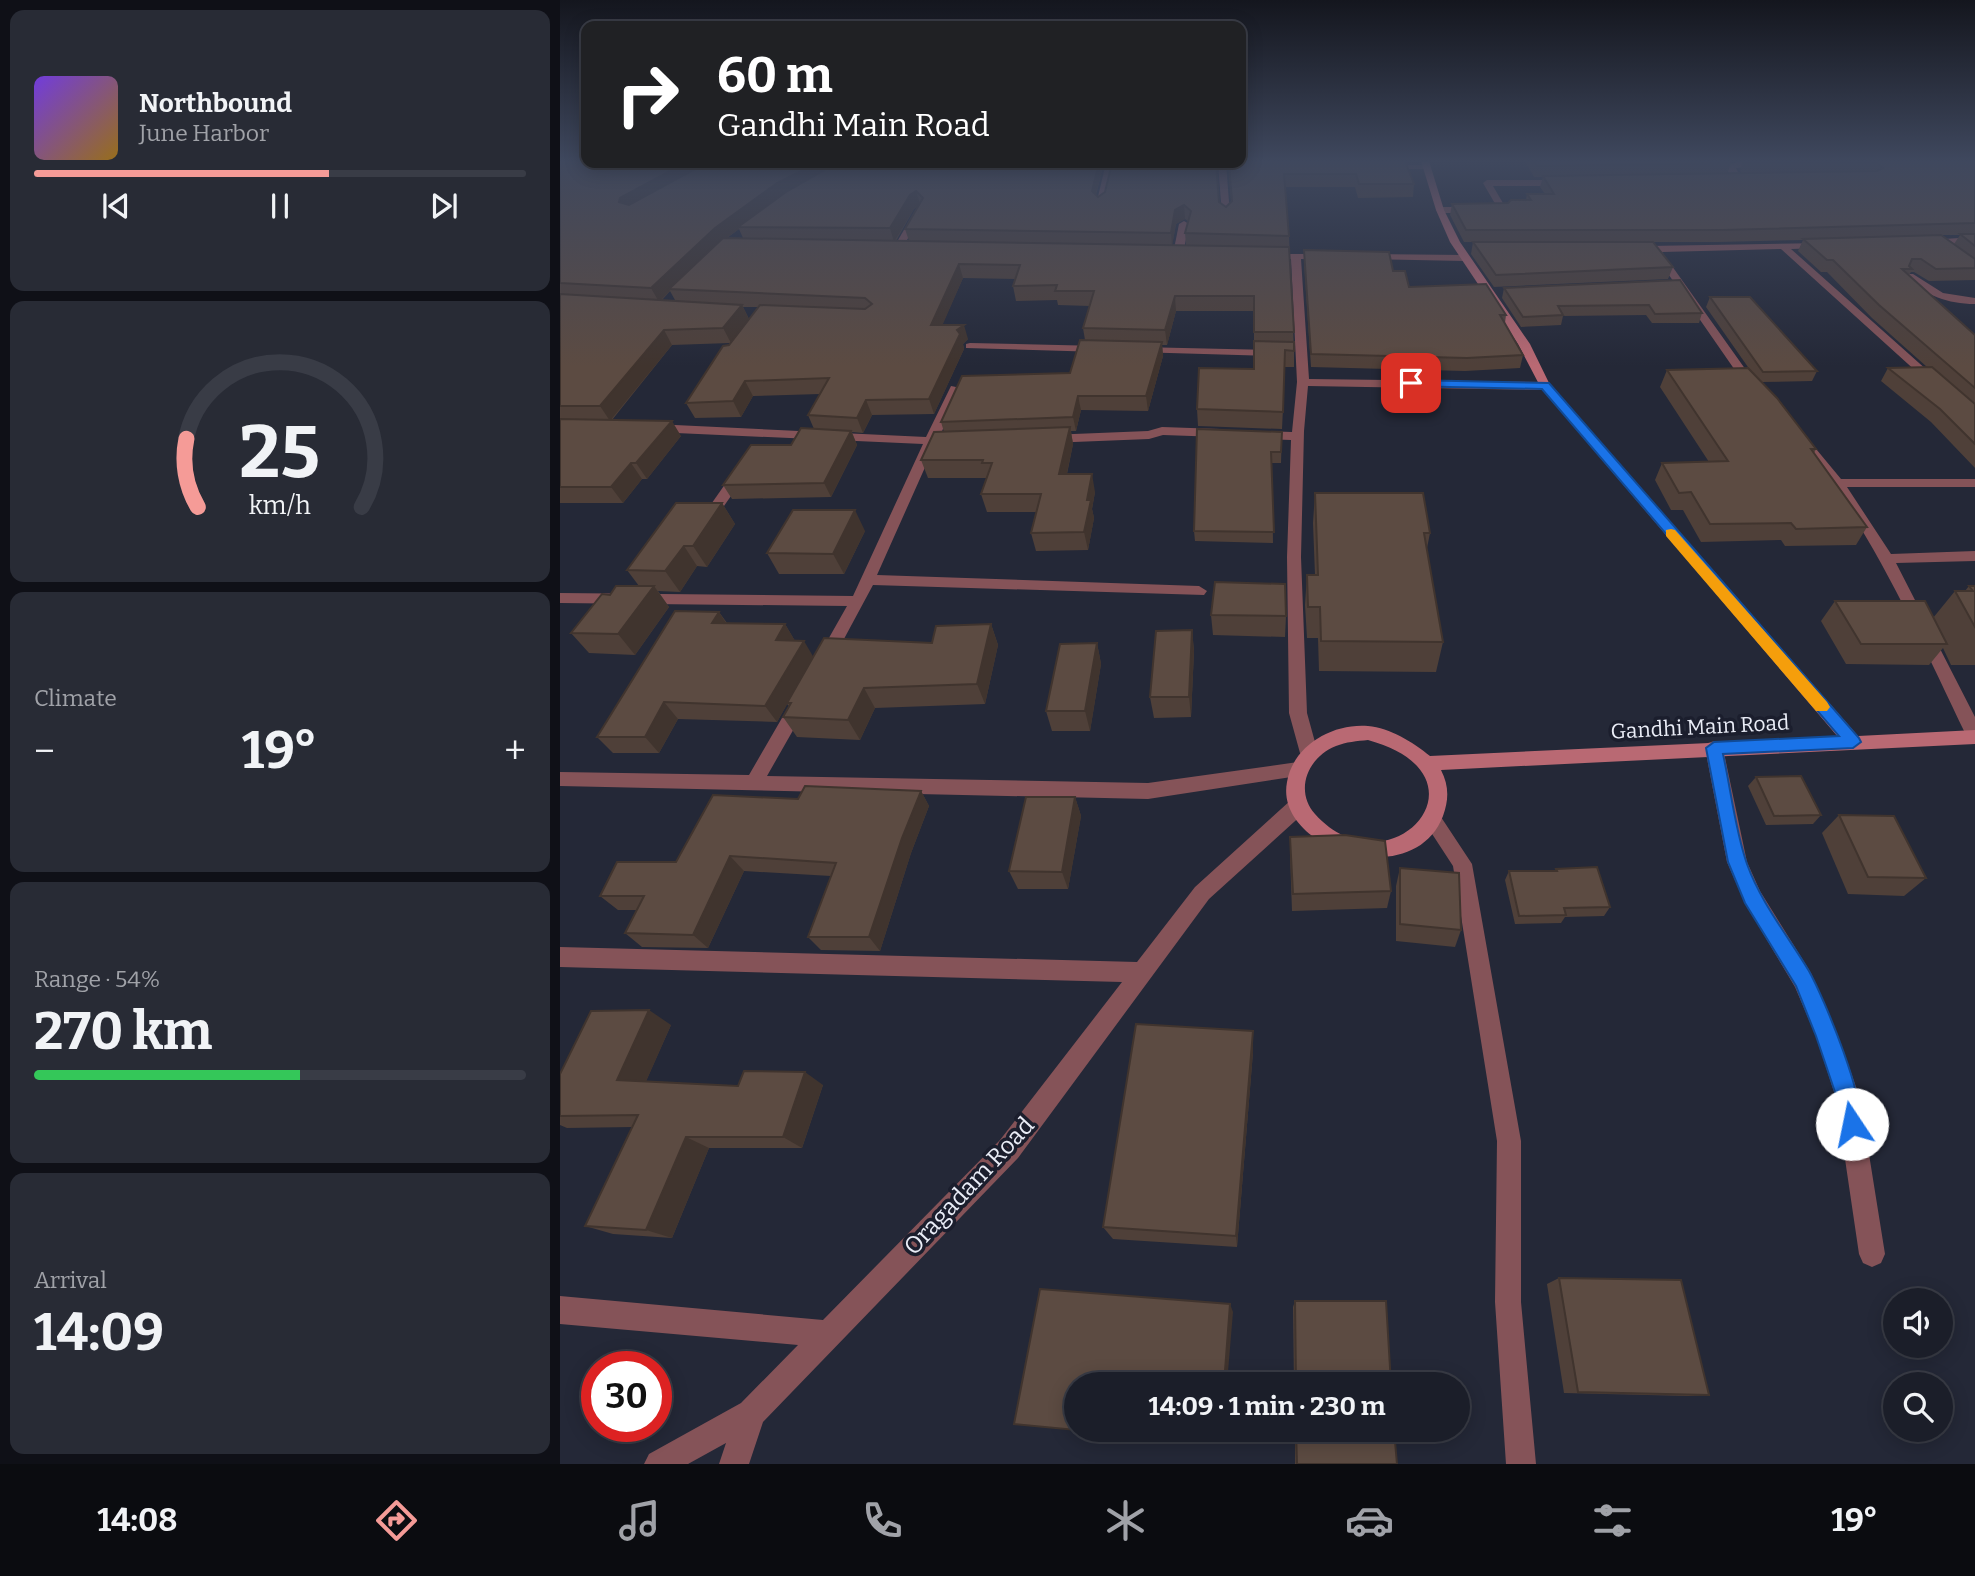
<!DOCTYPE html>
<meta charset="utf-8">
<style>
body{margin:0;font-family:Bitter,serif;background:#282b35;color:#f1f3f6;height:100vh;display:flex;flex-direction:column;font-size:26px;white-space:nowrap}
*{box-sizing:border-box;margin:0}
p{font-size:23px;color:#a0a2a8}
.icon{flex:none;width:38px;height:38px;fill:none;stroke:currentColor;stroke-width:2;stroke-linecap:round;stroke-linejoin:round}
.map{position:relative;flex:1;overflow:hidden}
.sheet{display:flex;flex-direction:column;gap:10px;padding:10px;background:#0f1017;width:560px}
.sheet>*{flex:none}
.banner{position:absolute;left:21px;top:21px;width:665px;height:147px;border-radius:14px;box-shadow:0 4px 18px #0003,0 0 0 2px #393c46;background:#202124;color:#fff;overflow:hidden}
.buttons{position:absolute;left:1323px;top:1288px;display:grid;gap:14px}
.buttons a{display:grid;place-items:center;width:70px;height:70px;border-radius:50%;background:#1b1e29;box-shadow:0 4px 18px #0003,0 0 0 2px #393c46;font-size:35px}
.speed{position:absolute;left:21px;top:1351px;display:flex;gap:14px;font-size:35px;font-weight:700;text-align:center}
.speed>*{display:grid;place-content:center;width:91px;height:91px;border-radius:50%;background:#1b1e29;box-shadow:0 4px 18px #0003,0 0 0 2px #393c46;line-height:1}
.speed .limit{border:10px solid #d22;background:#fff;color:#111}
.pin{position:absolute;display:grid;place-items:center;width:60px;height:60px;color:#fff;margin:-30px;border-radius:14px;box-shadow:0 4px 10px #0006}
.me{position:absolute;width:77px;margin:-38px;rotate:349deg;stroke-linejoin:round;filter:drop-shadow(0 0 5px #0008)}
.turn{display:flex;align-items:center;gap:24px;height:147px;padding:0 21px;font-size:32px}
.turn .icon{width:91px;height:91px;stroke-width:2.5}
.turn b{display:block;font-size:49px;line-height:60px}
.big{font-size:52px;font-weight:700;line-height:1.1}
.sheet .card{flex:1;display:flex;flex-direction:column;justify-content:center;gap:10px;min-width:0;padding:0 24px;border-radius:14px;background:#282b35}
.sheet .dial{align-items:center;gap:0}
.dial svg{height:182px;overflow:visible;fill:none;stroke:#393c46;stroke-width:7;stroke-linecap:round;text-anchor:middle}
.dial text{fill:#f1f3f6;stroke:none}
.song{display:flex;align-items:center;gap:21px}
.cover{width:84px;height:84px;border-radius:10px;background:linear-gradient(135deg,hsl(260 70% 55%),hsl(40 70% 35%))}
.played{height:7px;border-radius:4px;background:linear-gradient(90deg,#f59b97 60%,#393c46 60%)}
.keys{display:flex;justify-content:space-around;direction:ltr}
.heat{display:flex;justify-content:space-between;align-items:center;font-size:38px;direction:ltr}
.charge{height:10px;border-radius:5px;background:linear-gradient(90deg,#34c759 54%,#393c46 0)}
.trip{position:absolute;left:504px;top:1372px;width:406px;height:70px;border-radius:35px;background:#1b1e29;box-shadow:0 4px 18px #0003,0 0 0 2px #393c46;font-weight:700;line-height:70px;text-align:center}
.menu{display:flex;height:112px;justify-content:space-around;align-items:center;background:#0b0c10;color:#a0a2a8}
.menu .icon{width:49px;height:49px}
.menu .current{color:#f59b97}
.menu b{font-size:32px;color:#f1f3f6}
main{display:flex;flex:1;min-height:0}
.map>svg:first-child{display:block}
</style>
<main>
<section class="sheet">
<div class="card">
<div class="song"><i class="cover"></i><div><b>Northbound</b><p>June Harbor</p></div></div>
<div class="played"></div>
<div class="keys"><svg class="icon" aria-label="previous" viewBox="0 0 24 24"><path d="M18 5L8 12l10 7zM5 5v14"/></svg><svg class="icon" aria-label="pause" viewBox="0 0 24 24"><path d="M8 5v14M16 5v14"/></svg><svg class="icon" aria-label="next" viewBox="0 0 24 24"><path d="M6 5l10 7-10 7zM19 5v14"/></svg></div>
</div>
<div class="card dial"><svg viewBox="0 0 100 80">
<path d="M14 69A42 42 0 1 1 86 69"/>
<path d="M14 69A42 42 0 0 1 9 39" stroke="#f59b97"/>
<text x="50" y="56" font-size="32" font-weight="700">25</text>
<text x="50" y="72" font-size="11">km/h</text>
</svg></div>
<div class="card"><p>Climate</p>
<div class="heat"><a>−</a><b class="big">19°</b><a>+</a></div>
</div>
<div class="card"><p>Range · 54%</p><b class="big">270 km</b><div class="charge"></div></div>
<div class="card"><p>Arrival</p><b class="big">14:09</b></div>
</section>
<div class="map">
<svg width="1415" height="1464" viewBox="0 0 1415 1464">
<rect width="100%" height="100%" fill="#242837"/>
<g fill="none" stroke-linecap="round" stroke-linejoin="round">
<g fill="#855358" fill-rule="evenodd">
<polygon points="1207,161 1204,165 1176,168 1183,182 1177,182 1168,172 1169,165 1178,162"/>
<polygon points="546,163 554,163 544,205 540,208 536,205"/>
<polygon points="658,163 666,163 670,215 666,218 662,215"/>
<polygon points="824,165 866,165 870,167 866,169 821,169"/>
<polygon points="927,180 1005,180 1009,183 1005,186 933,186 947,210 943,213 880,213 876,210 880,207 937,207 923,183"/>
<polygon points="355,211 362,213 342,249 336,249 334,247"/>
<polygon points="624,221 629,224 623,254 618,257 613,254 619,224"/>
<polygon points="1415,237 1415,243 1368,246 1363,243 1368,240"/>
<polygon points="1266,243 1266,247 1263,248 1231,249 1377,379 1377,383 1369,383 1221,249 1102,252 1198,387 1188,389 1093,252 1083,249 1088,246"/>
<polygon points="703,254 765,254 770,257 765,260 741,259 749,379 985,382 991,386 985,390 748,386 744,431 741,557 747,713 758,753 755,758 743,758 740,753 729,713 727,557 731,440 699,439 693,435 699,431 732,432 737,382 731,259 706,259 701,256"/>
<polygon points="807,254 905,255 910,258 905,261 804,259 802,257"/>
<path d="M1345,274H1353L1383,293L1415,298V304C1387,304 1367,295 1345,278Z"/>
<polygon points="410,343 541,346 547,349 541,352 406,348 406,344"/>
<polygon points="579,347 716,350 722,353 716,356 575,352 573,350"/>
<polygon points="391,386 401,388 379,438 392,438 398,442 392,446 375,445 317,575 639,586 647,591 644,595 313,585 271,663 265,665 257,659 287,606 0,603 0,593 293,596 363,444 94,432 88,428 94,424 366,437"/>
<polygon points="602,427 660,429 666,433 660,437 603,435 589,439 489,443 483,439 489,435 588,431"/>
<path d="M1238,431L1242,432L1281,479H1415V487H1287L1331,554L1415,551V561L1336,563L1415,717V742L1409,740L1406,735C1369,658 1334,579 1287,506C1271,481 1250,460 1232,435Z"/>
<polygon points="180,469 187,473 157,516 147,516 147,510 175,470"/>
<polygon points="239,698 245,699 248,704 207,776 588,783 738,762 744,764 747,769 744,774 738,776 588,799 0,786 0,772 189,775 233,699"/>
<polygon points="1154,741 1160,743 1163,748 1187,862 1200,891 1251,973 1278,1036 1300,1098 1325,1254 1321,1263 1312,1267 1303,1263 1299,1254 1276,1098 1256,1036 1235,987 1185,903 1167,862 1145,748 1148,743"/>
<polygon points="738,798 745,800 747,806 745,812 649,899 458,1158 203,1422 189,1464 159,1464 166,1443 128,1464 84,1464 89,1454 181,1403 238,1345 0,1324 0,1296 263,1320 440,1140 562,982 0,967 0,947 577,962 635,887 731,800"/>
<polygon points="872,812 879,814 912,864 961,1141 961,1302 976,1464 946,1464 935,1302 937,1141 893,866 863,820 865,814"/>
</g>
<path fill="#b96973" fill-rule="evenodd" d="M861,161H869L884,210L900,242L970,344L990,385L1298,736L1415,730V744L881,770C889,786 889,799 883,816C853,894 714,849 727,782C733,746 772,723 808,726C830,728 853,742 870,756L1278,737L981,388L958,344L890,242L876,210ZM808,740C939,776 829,896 755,814C734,790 748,757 776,746C786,742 797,741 808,740Z"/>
</g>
<g fill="#4f4039" fill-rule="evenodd">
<path d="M0,161L544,163L536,195L538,197L659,202L666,207L671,202L668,163L845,161L854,184L853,197L798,198L795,187H725L729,236L734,351V367H725L722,429L638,426L637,409L694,369V311H616L607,345H602L603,356L588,411L521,410L516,431H511L513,444L507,474L535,492L532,509L534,518L528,550L476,551L471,533L476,512H427L421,494L427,478H368L361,460L384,432L381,422L510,373L525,340L523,328L530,306L498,305L497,300L456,301L453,286L456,279L403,278L382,325L408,339L403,344L404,349L374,414L312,415L303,433L292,432L297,445L271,497L172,499L163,485L231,445L254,429L248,415L260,394L193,396L181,417L135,418L126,403L170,343L112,345L52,420L121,436L87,479H82L63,503H0ZM358,206L345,229L349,241H336L354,209ZM625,219L628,221L625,233L626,245H612L616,224ZM179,229L183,238H167ZM110,291L115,300H102ZM183,307H198L189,319Z"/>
<path d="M965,161H1174L1171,163L1167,173H1182L1180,171L1183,161H1415V280L1369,281L1354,272H1351L1349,275L1415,335V468L1371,422L1321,381L1328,368L1367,367L1312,318L1267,272H1261L1238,251L1243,240L1158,242H1093L1113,267L1108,279L934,287L911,254L913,242H904L890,215L892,204L948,203L966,200L967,194H985L980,187L983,177H974ZM1382,235H1400L1394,244Z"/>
<polygon points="744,250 833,271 849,287 946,315 945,323 963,355 960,368 905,371 751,367 744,262"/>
<polygon points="1120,280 1142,313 1139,323 1092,323 1086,315 1003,316 1001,325 961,327 942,298 944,288"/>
<polygon points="1150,297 1257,371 1252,381 1201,382 1256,449 1254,453 1307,527 1296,545 1225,546 1221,540 1141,542 1123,510 1111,510 1095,480 1102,463 1149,462 1100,387 1107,370 1190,370 1146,307"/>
<polygon points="722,432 721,463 712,463 713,543 635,541 634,531"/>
<polygon points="755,493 870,533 867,548 883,642 876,672 759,671 758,638 747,638 745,605 747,575 755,575 753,523"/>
<polygon points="162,503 175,524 147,567 137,566 120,592 98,591 109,607 75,655 29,653 11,633 50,595 79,586 67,570"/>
<polygon points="305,531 284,574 219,574 207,553"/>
<polygon points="1409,586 1415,586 1415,665 1391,665 1383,648 1369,665 1286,664 1261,621 1275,601 1373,618 1395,591 1405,591"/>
<polygon points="159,612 167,623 225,624 235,641 253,657 372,643 431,624 438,645 425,704 315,708 300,740 237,737 223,717 229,706 227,704 217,722 118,719 99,753 53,753 37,737"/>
<polygon points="651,615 726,616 725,637 653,635"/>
<polygon points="632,630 634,651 631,717 594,718 590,697"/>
<polygon points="537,643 541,664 530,731 492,731 486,711"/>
<polygon points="1196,777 1261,815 1253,824 1206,825 1188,786"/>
<polygon points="361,791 369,806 351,853 320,951 261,950 248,937 271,876 184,871 148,948 82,947 65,933 77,910 58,910 40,896 116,862 238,799"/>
<polygon points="515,797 521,816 508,889 458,889 449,871"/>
<polygon points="1279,815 1366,878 1344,896 1288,894 1262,833"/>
<polygon points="730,837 831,891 827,908 732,911 730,855"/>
<polygon points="840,868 901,930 895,947 836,941 836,886"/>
<polygon points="996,869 1050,907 1044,916 1005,917 1001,923 955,924 945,880 949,871 995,871"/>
<polygon points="111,1025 86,1081 178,1086 263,1085 242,1148 149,1148 112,1238 53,1234 25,1226 73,1127 7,1128 0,1125 0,1074"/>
<polygon points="693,1031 693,1052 677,1247 553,1239 543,1227"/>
<polygon points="999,1278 1149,1395 1128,1396 1004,1393 987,1284"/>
<polygon points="735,1301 831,1384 734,1384 733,1307"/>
<polygon points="735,1430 834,1430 837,1464 735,1464"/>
</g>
<g fill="#40342e">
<polygon points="125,163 154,163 67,212 59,202 60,198"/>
<polygon points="257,163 285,163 178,227 179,229 161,242 109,289 110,291 99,302 91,288 155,228 217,183"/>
<polygon points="539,163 544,163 533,204 532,191"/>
<polygon points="356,191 360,204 354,209 334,242 330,228 350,195"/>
<polygon points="624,205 625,219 616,224 612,247 611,233 615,210"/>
<polygon points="399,264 403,278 376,340 371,325"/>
<polygon points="615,296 616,311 607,345 605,330"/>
<polygon points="182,305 189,319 171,343 163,328"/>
<polygon points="404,325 408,339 403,344 404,349 374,414 369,399 397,330"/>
<polygon points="104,330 112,345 50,421 40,406"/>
<polygon points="602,342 603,356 588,411 586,396"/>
<polygon points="185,381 193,396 181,417 173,401"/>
<polygon points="518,396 521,410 516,431 513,417"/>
<polygon points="306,400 312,415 303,433 297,418"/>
<polygon points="112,421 121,436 87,479 76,463"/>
<polygon points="510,427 513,444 503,492 499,474"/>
<polygon points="291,431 297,445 271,497 264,483"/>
<polygon points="71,463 82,479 63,503 51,487"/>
<polygon points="532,474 535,492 532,509 534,518 528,550 524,532 527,500"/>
<polygon points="162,503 175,524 147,567 133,546"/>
<polygon points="295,510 305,531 284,574 273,554"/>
<polygon points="124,546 137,566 120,592 105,571"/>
<polygon points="94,586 109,607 75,655 58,634"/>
<polygon points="159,612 170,629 152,623"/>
<polygon points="225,624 235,641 216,640"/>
<polygon points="431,624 438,645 425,704 417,684"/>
<polygon points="632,630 634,651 631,717 629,697"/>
<polygon points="244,641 254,658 217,722 205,706"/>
<polygon points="537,643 541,664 530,731 525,711"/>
<polygon points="304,688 315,708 300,740 288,720"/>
<polygon points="104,702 118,719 99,753 85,737"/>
<polygon points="361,791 369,806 351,853 320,951 309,937 342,838"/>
<polygon points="515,797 521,816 508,889 502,872"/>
<polygon points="170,856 184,871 148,948 133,935"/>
<polygon points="89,1010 111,1025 81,1093 57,1080"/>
<polygon points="693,1031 693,1052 677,1247 676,1236"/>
<polygon points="245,1072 263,1085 242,1148 223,1137"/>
<polygon points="126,1137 149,1148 112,1238 86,1230"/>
<polygon points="670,1304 673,1312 667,1384 664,1384"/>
<polygon points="660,1430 664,1430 663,1441 659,1442"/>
</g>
<g fill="#5c4b42" stroke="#40342e" stroke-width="2">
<polygon points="0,161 26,161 26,163 125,163 60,198 59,202 69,205 146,163 257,163 217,183 155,228 91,288 0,283"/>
<polygon points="681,161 845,161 854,184 799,184 796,174 724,174 729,236 625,233 631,211 624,205 615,210 611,233 345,229 363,198 356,191 350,195 330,228 178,227 226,192 277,163 539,163 532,191 538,197 545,192 552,163 656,163 659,202 666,207 672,201 669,163 681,163"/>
<polygon points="974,161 1171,161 1171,163 977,166"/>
<polygon points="1185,161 1415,161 1415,223 1163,230 906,230 892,204 948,203 951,200 971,200 967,194 994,194 983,176 1317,171 1323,168 1316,162 1187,163"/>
<polygon points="1400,234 1415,234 1415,246"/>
<polygon points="1381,235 1415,259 1415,268 1376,269 1361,259 1352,259 1349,266 1352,269 1342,269 1415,335 1415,388 1319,305 1273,260 1267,260 1243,239"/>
<polygon points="163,238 729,247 734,332 694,332 694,296 615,296 605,330 523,328 534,291 495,291 497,285 453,286 460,265 399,264 371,325 404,325 397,330 400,334 369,399 306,400 297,418 248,415 269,378 185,381 173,401 126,403 163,346 169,345 200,305 305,309 312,304 305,298 109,289"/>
<polygon points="913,242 1093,242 1113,267 936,275"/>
<polygon points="744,250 829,252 833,271 845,271 849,287 926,284 946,315 940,315 963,355 907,358 751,354"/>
<polygon points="1120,280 1142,313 1095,314 1089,305 998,306 1003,315 963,317 944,288"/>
<polygon points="0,294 182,305 163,328 104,330 40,406 0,406"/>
<polygon points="1150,297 1190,297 1257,371 1203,372"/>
<polygon points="520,340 602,342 586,396 518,396 513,417 381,422 402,376 510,373"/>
<polygon points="694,341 734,342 734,351 725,350 723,412 637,409 639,368 694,369"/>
<polygon points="1372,367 1415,404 1415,444 1380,409 1328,368"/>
<polygon points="1188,368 1217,398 1256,449 1251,449 1307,527 1236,529 1231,523 1150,524 1131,492 1119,493 1102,463 1168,461 1107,370"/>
<polygon points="0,419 112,421 76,463 71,463 51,487 0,487"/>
<polygon points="510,427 499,474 532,474 527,500 531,500 524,532 471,533 481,494 421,494 432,463 422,463 423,460 361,460 374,432"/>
<polygon points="241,428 291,431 264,483 163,485 191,445 231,445"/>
<polygon points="637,429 722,432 721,452 711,452 714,532 634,531"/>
<polygon points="755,493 863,493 870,533 864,533 883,642 761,641 760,607 748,607 747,575 758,575"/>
<polygon points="116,503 162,503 133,546 124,546 105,571 67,570"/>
<polygon points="233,510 295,510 273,554 207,553"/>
<polygon points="655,582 725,584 726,616 651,615"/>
<polygon points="56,586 94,586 58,634 11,633 42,594 50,595"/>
<polygon points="1409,586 1415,586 1415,627 1395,591 1413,591"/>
<polygon points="1275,601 1365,601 1387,644 1301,644"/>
<polygon points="115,611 159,612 152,623 225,624 216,640 244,641 205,706 104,702 85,737 37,737"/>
<polygon points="431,624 417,684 304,688 288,720 223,717 231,703 227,703 264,638 372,643 376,626"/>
<polygon points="632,630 629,697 590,697 596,631"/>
<polygon points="537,643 525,711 486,711 500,644"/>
<polygon points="1241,776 1261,815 1214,816 1196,777"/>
<polygon points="245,786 361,791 342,838 309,937 248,937 276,863 170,856 133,935 65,933 84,896 40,896 57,862 116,862 153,795 238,799"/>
<polygon points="466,797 515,797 502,872 449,871"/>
<polygon points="1279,815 1334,816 1366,878 1308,877"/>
<polygon points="785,835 825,841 831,891 733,894 730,837"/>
<polygon points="1037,867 1050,907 1004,908 1006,915 959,916 949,871 997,871 996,869"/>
<polygon points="840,868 899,873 901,930 840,924"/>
<polygon points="89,1010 57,1080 178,1086 184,1071 245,1072 223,1137 126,1137 86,1230 25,1226 78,1115 0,1116 0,1074 31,1011"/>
<polygon points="576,1024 693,1031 676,1236 543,1227"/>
<polygon points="999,1278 1121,1280 1149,1395 1018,1392"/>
<polygon points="480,1289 670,1304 664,1384 516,1384 516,1430 454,1424"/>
<polygon points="735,1301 826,1301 831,1384 736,1384"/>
<polygon points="516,1430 660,1430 659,1442"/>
<polygon points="736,1430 834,1430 837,1464 737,1464"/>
</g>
<linearGradient id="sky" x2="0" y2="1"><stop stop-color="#14161e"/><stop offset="0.44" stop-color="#3f485e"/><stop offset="1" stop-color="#3f485e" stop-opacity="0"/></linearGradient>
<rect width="1415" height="366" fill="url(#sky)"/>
<path fill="#1a73e8" stroke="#114b97" stroke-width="2" d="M851,380L989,383L1299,738L1301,742L1293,748L1163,754C1171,790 1175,830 1187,864C1201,903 1228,936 1249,971C1263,996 1310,1107 1299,1132L1292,1135L1284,1132L1277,1098L1256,1036L1236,986L1185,903L1168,862L1146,748L1154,742L1279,736L982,389L847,386V381Z"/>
<polygon fill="#f59e0b" points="1111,529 1115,530 1267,702 1270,707 1267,711 1256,711 1106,536 1106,530"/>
<g text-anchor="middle" stroke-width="7" stroke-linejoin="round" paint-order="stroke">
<g font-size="21" fill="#eaedf7" stroke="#1b1e2d">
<text transform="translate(1140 727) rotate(-3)" y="7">Gandhi Main Road</text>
</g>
<g font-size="24" fill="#eaedf7" stroke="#1b1e2d">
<text transform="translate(409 1186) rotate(-47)" y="8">Oragadam Road</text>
</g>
</g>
</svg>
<div class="buttons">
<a><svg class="icon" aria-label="sound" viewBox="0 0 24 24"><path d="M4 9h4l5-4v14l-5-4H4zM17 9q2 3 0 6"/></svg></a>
<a><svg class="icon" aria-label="search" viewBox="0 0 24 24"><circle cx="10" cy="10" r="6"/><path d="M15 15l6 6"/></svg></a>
</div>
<div class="speed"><div class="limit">30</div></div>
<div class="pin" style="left:851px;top:383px;background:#d93025"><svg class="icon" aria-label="arrive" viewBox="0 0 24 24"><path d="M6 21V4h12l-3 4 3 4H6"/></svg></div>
<svg class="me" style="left:1292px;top:1124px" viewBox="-20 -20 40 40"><circle r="19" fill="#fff"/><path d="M0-13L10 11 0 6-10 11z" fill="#1a73e8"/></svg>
<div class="trip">14:09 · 1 min · 230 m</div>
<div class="banner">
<div class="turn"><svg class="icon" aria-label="right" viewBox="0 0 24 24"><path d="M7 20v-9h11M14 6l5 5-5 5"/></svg><div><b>60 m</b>Gandhi Main Road</div></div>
</div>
</div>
</main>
<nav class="menu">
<b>14:08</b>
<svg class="icon current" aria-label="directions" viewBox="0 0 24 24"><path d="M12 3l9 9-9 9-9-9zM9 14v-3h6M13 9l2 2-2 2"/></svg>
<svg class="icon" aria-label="music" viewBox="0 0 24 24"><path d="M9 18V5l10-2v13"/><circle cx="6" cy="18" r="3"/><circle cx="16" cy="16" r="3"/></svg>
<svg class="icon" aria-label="phone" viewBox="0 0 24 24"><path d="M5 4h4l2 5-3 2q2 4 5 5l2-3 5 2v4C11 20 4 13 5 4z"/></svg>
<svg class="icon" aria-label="climate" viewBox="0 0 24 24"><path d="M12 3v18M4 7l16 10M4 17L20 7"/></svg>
<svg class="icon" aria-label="car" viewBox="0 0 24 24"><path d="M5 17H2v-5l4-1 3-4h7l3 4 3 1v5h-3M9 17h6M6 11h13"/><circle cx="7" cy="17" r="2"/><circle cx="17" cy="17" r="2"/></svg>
<svg class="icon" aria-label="filters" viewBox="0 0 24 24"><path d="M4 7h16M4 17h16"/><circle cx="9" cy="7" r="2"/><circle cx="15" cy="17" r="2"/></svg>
<b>19°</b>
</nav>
